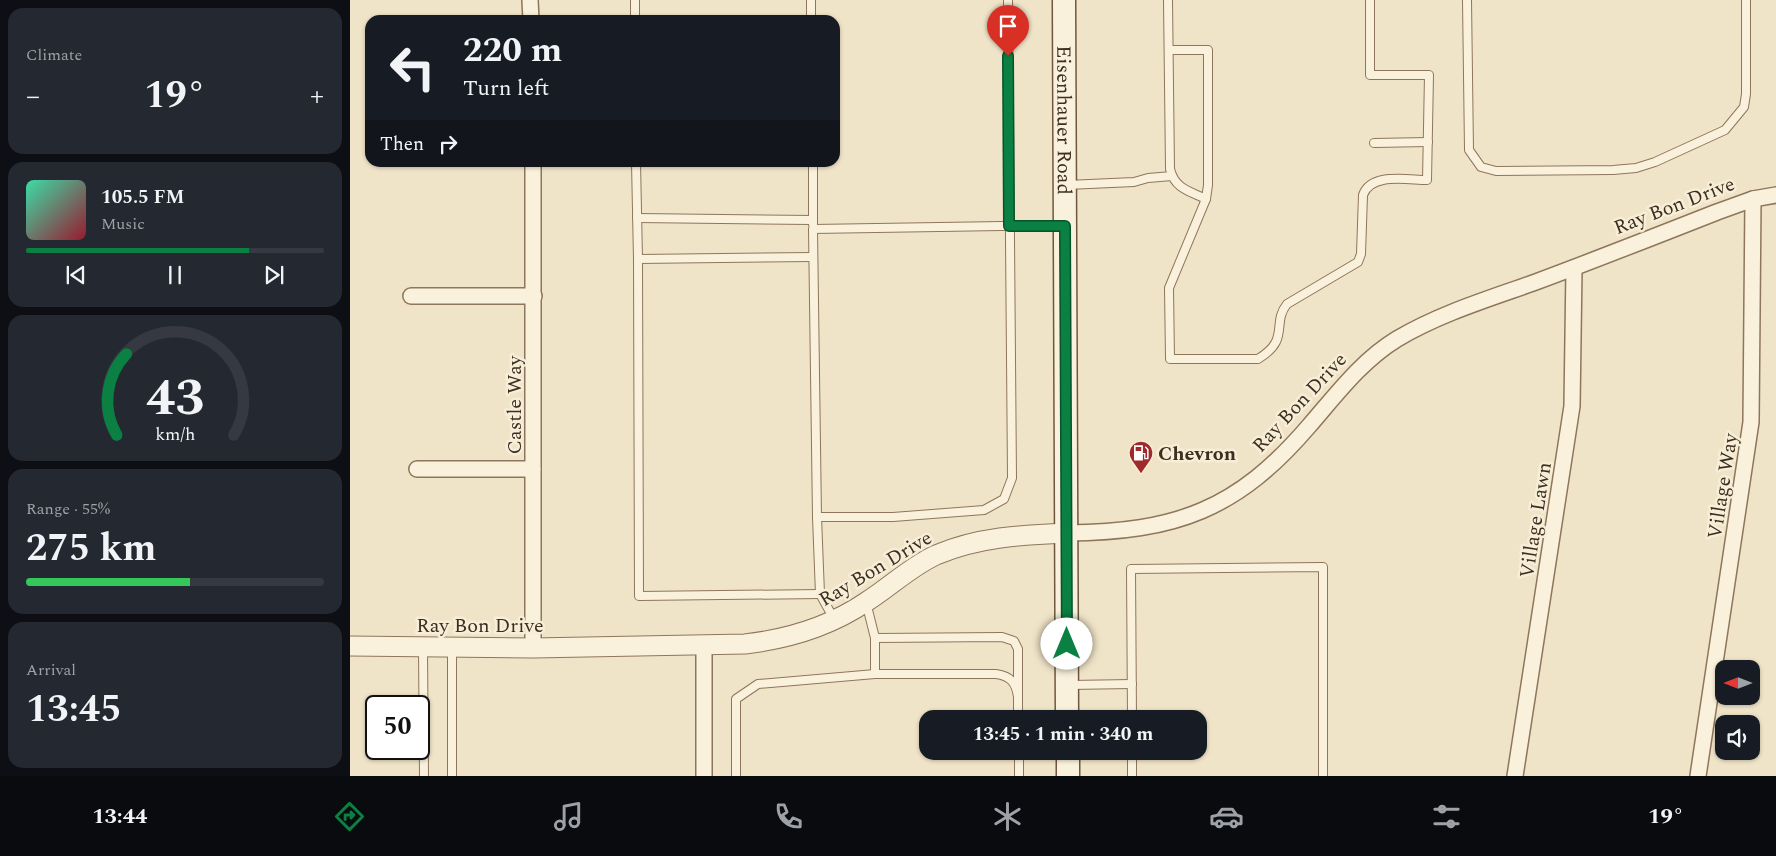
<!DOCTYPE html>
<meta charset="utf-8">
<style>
body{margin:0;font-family:Spectral,serif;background:#242831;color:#f1f3f6;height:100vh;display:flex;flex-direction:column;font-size:19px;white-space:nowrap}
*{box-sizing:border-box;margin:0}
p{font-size:16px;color:#9ea1a6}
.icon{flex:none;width:28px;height:28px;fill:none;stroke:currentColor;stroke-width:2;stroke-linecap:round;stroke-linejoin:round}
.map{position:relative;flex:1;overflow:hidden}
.details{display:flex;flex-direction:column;gap:8px;padding:8px;background:#0d0f14;width:350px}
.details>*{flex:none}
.guide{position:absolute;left:15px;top:15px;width:475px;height:152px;border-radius:15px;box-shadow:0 1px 4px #0004;background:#171b24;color:#f1f3f6;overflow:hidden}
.needle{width:32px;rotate:270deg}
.controls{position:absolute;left:1365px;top:660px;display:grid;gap:10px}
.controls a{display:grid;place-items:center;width:45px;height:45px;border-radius:10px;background:#171b24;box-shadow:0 1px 4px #0004;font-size:25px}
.speed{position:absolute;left:15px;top:695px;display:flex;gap:10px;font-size:25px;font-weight:700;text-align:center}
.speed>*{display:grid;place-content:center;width:65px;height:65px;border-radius:50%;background:#171b24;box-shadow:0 1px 4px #0004;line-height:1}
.speed .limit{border:2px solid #111;border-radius:8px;background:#fff;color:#111}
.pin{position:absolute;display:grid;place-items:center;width:42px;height:42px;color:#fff;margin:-51px -21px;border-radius:50% 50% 50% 0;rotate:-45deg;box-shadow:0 0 5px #0007}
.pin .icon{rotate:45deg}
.me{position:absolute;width:55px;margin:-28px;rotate:0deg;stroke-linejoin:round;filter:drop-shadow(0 0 4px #0008)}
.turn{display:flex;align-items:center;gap:18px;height:105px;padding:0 15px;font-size:22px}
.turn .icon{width:65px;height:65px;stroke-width:2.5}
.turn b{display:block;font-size:35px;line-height:42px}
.then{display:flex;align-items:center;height:48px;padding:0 15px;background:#0003;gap:10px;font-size:19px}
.big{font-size:38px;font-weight:700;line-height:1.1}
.details .card{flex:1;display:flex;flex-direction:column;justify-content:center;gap:8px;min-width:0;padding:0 18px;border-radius:15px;background:#242831}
.details .dial{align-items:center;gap:0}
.dial svg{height:130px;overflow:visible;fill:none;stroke:#363941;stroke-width:7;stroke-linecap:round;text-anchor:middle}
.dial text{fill:#f1f3f6;stroke:none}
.song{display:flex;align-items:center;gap:15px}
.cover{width:60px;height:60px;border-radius:8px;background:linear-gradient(135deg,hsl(160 70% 55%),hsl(350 70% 35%))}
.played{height:5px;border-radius:2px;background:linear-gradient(90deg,#0b8043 75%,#363941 75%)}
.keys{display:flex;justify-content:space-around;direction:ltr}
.heat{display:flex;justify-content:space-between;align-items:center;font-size:28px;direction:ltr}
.charge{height:8px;border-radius:4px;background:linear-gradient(90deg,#34c759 55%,#363941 0)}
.trip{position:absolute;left:569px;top:710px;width:288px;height:50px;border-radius:15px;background:#171b24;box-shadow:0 1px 4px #0004;font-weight:700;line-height:50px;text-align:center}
.tab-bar{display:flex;height:80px;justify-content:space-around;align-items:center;background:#090b0e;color:#9ea1a6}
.tab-bar .icon{width:35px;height:35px}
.tab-bar .on{color:#0b8043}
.tab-bar b{font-size:22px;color:#f1f3f6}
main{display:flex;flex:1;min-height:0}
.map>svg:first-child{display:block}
</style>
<main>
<section class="details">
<div class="card"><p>Climate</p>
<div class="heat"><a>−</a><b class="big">19°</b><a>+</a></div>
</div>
<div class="card">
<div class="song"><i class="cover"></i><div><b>105.5 FM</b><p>Music</p></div></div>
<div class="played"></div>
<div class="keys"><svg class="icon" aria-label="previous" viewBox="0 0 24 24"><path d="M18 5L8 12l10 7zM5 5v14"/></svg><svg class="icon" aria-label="pause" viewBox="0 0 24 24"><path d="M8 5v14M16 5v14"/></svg><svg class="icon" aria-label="next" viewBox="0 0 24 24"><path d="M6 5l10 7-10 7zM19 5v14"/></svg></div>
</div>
<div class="card dial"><svg viewBox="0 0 100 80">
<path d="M14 69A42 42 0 1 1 86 69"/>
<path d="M14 69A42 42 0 0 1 20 19" stroke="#0b8043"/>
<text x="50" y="56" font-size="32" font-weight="700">43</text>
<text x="50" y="72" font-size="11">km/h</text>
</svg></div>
<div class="card"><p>Range · 55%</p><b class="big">275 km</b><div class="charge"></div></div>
<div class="card"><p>Arrival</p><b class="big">13:45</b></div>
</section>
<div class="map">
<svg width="1426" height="776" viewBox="0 0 1426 776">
<rect width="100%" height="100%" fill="#f0e4c8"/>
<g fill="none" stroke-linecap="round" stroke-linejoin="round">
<defs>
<g id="service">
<polyline points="285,0 285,20"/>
<polyline points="461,0 461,20"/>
<path d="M818,0L820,169C825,189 839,191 856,199"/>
<polyline points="1117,0 1119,150 1131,167 1146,171 1263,170 1286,168 1305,162 1375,130 1394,107 1396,94 1396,0"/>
<path d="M820,50H858V185L856,199L819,288L820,359H908C941,339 921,324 937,304L1008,262L1011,254L1013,195C1021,172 1058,180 1077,180L1079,75H1020V0"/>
<polyline points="1024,143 1078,142"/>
<polyline points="286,162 288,259"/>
<polyline points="463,162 463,224"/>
<polyline points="717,185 784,182 798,178 822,176"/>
<polyline points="287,218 463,220"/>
<polyline points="463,257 288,259 289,596 470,594"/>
<polyline points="467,517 543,517 634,510 654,499 662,478 658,0"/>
<polyline points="516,602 525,638 652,637 664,641 668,649 668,719"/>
<polyline points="484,619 470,594 467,517 463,229 713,225"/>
<polyline points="525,638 525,674"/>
<polyline points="73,648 74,776"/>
<polyline points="102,648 102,776"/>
<polyline points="719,685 782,684"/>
<polyline points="782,719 781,569 973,567 973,776"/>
<polyline points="669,751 669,776"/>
<polyline points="782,751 782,776"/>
<path d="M386,776V699L408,684L525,674H646C661,676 666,683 668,697"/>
</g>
<g id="minor">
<polyline points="180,0 181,20"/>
<polyline points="183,162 183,648"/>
<polyline points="61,296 184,296"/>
<polyline points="67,469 183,469"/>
<path d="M717,533C826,532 887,510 959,426C986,395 1011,361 1047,339C1089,314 1138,299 1183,283C1245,260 1306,236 1367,212L1403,199L1426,195"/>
<polyline points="354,644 354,776"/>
<polyline points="1165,776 1222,406 1224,268"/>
<polyline points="1348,776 1401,422 1403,199"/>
</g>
<path id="tertiary" d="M0,646L183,648L395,644C438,639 479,627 516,602C540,587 560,567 586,555C628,537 671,535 717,533"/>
<g id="secondary">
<path id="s1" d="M714,0L717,719"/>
<polyline points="718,751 718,776"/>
</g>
</defs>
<use href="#service" stroke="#8d765c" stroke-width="10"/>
<use href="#minor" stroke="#8d765c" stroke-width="18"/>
<use href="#tertiary" stroke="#8d765c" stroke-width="21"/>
<use href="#secondary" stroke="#6f573f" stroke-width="25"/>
<use href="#service" stroke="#faf1dc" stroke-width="8"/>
<use href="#minor" stroke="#faf1dc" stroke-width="15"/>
<use href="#tertiary" stroke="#faf1dc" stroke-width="19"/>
<use href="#secondary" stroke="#faf1dc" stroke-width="22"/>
</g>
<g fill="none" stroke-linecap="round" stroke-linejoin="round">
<defs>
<polyline id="route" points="658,56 659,226 715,226 717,644"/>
</defs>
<use href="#route" stroke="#07532c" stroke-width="12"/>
<use href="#route" stroke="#0b8043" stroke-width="9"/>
</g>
<defs>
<symbol id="fuel-pin" viewBox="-11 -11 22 30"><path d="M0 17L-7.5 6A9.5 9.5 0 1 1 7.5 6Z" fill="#9e2a2b" stroke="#f7eed8"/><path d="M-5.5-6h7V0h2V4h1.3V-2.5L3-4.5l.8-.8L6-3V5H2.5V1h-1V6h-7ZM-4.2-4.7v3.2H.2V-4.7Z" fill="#fff"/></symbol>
</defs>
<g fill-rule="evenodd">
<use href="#fuel-pin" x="777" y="439" width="28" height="38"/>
</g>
<g text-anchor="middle" stroke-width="5" stroke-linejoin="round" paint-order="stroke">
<g font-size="20" fill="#3d2e20" stroke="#f7eed8">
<text dy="7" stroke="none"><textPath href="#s1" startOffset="120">Eisenhauer Road</textPath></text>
<text transform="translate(1324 205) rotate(-21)" y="7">Ray Bon Drive</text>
<text transform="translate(949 402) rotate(-47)" y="7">Ray Bon Drive</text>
<text transform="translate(164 405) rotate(-90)" y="7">Castle Way</text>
<text transform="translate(1372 486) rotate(-81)" y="7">Village Way</text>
<text transform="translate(1185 520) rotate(-81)" y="7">Village Lawn</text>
<text transform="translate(525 568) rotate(-31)" y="7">Ray Bon Drive</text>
<text x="130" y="632">Ray Bon Drive</text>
</g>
<g font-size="20" font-weight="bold" fill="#3d2e20" stroke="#f7eed8" text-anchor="start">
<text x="808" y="460">Chevron</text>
</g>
</g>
</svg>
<div class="controls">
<a><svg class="needle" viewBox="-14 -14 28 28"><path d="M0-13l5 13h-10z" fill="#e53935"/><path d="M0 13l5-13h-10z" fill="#9ea1a6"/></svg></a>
<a><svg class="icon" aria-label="sound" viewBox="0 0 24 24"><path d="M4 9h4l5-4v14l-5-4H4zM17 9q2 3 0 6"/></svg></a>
</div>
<div class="speed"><div class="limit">50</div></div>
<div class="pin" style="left:658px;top:56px;background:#d93025"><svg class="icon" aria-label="arrive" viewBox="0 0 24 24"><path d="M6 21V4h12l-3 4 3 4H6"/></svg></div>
<svg class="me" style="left:717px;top:644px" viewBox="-20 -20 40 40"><circle r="19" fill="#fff"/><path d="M0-13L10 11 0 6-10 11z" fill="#0b8043"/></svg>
<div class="trip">13:45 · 1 min · 340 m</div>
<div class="guide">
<div class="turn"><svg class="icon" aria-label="left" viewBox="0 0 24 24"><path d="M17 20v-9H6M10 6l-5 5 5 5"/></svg><div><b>220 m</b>Turn left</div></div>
<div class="then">Then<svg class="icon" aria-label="right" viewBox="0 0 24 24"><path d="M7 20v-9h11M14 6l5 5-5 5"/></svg></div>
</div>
</div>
</main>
<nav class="tab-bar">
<b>13:44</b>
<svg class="icon on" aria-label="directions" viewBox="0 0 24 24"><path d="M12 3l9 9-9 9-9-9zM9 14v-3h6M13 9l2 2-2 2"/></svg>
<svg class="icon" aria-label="music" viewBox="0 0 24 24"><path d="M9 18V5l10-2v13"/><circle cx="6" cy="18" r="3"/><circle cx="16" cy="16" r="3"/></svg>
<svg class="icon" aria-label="phone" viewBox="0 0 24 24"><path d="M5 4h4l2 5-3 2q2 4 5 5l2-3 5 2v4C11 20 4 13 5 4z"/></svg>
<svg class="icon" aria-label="climate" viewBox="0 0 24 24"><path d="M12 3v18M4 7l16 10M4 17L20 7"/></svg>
<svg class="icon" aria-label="car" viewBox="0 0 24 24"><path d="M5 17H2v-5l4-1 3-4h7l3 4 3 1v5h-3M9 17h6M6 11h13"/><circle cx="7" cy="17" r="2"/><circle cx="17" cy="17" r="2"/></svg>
<svg class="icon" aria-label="filters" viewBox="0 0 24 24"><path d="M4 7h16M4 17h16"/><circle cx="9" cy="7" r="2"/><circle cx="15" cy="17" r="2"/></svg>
<b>19°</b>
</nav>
